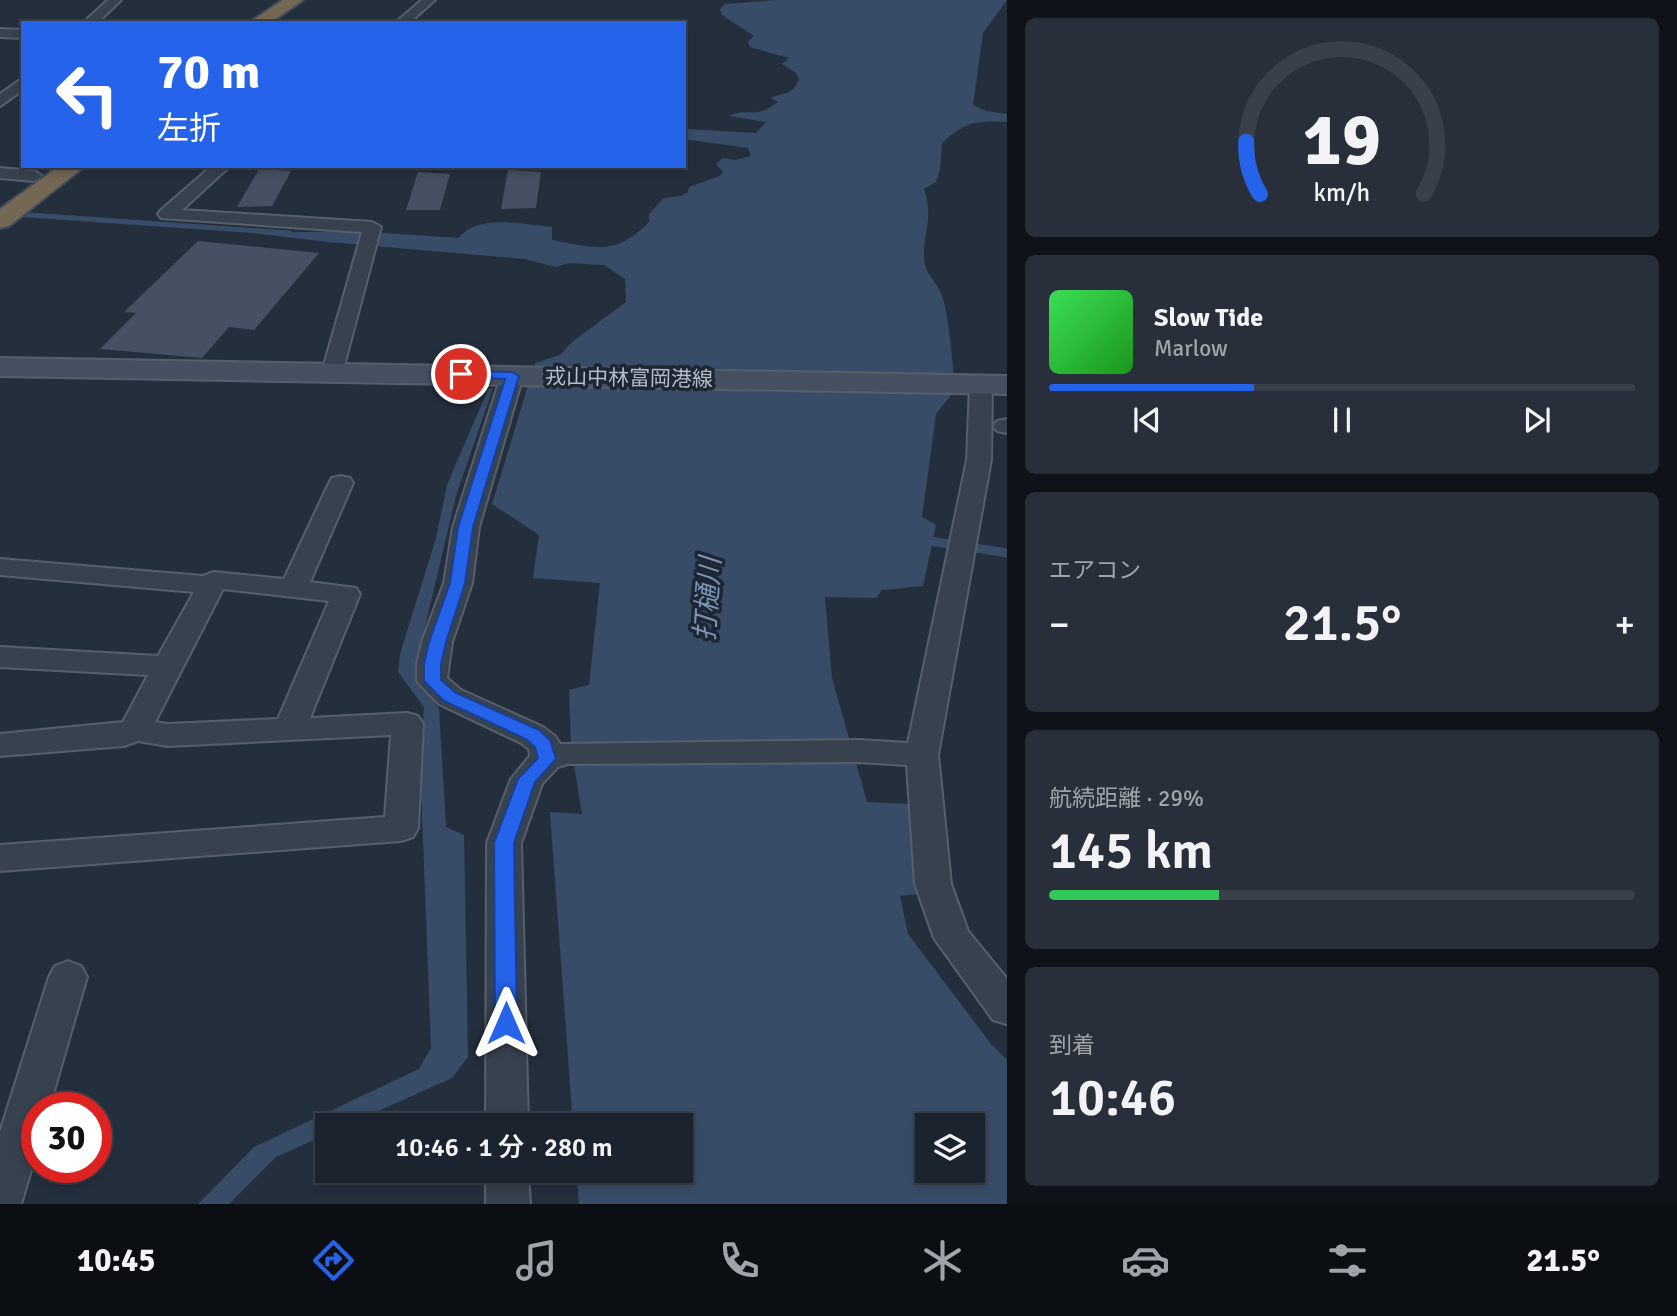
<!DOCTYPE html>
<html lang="ja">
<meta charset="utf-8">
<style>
body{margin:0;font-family:Signika,"Noto Sans JP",sans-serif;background:#282f3a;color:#f1f3f6;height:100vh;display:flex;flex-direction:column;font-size:26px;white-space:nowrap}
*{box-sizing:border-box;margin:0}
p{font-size:23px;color:#a0a4aa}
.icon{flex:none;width:38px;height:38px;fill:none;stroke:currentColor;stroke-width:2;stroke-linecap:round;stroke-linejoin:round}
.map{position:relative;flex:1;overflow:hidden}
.sheet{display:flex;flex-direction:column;gap:18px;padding:18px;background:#0f1319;width:670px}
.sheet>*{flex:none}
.banner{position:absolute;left:21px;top:21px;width:665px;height:147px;border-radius:0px;box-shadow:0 4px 10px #0003,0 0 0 2px #39404a;background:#2563eb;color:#fff;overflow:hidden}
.tools{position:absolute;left:915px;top:1113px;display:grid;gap:14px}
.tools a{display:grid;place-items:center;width:70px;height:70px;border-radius:0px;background:#1b232e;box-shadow:0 4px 10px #0003,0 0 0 2px #39404a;font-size:35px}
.speed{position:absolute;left:21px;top:1092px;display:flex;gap:14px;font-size:35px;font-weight:700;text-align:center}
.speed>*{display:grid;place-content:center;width:91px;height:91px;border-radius:50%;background:#1b232e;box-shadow:0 4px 10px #0003,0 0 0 2px #39404a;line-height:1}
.speed .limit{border:10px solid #d22;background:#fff;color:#111}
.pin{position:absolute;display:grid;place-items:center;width:60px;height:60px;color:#fff;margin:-30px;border:4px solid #fff;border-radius:50%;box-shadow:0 2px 7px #0007}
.me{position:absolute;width:77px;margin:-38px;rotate:0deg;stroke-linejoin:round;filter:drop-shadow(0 0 5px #0008)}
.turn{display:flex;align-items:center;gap:24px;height:147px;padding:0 21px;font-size:32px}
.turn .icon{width:91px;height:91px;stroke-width:2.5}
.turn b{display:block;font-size:49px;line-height:60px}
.big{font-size:52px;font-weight:600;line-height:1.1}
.sheet .card{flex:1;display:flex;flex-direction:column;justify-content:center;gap:10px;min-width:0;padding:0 24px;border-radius:10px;background:#282f3a}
.sheet .dial{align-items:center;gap:0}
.dial svg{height:182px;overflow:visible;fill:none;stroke:#39404a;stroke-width:7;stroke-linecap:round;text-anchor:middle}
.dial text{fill:#f1f3f6;stroke:none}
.song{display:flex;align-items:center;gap:21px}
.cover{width:84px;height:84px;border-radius:10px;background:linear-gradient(135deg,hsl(130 70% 55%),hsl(120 70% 35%))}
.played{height:7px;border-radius:4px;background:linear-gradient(90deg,#2563eb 35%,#39404a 35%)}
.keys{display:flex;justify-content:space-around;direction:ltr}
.heat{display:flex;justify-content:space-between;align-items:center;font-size:38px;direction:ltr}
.charge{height:10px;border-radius:5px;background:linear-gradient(90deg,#34c759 29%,#39404a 0)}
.trip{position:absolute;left:315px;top:1113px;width:378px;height:70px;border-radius:0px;background:#1b232e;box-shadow:0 4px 10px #0003,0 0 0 2px #39404a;font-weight:600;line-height:70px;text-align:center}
.tabs{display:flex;height:112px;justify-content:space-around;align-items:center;background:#0b0e12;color:#a0a4aa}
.tabs .icon{width:49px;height:49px}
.tabs .current{color:#2563eb}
.tabs b{font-size:32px;color:#f1f3f6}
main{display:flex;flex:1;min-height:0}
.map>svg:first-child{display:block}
</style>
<main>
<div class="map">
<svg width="1007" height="1204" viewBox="0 0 1007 1204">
<rect width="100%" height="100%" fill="#242f3e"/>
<g fill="#394c67" fill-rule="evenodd">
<path d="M777,0H1007L983,33L973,105L986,111L1007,114V122C976,120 965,122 942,143L940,170L936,182L924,189C934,221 923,230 924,259C925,274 936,281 941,293C949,313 953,367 955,390L936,414L922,517L936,525L923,586L882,590L876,598L825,597L832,678L867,802L909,804L917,856L918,894L900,896L908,934L991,1044L1007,1060V1204H579L576,1171H681V1125H573L550,812L582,814L571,745L569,690L589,685L600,583L533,578L539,535L492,504L535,363L560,355L572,342L626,302L625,279L604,265L569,263L556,267L525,259L328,242L252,233L354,231L459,238C477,213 526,225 552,227V240C596,248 616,256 649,222V214L664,198L681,196L688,192L689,187L720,176L723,172L716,164L723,158L735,160L751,156L748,148L684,139L685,129L756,133L766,122L729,116C750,106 753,121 778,102L770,98C785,92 792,96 799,79L795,72L782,64L789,58L750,47L748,42L754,36L722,15L720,9L725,4ZM928,1125H973V1171H928Z"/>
<polygon points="493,388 456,496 416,665 426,691 439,709 446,827 464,835 468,1057 452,1078 347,1125 327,1125 327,1134 276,1157 229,1204 198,1204 254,1147 419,1069 431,1048 420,759 424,707 398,672 400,654 436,538 447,485 488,389"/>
</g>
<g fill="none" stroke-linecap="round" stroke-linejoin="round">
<polyline stroke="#394c67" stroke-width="5" points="0,213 290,233"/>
<polyline stroke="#394c67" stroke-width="9" points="924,540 1007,553"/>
</g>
<g fill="#455162">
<polygon points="259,169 291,171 272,206 237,207"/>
<polygon points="508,170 541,172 536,208 501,209"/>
<polygon points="418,172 450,174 440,210 406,210"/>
<polygon points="198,241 319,253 254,330 229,327 202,358 100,349 136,313 124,312"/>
</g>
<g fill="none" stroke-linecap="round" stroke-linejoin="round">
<defs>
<g id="street">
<polygon points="108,0 121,0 97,23 83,23"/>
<polygon points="422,0 435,0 409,23 395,23"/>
<polygon points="0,29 23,30 23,38 0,37"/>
<polygon points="23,78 23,90 0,106 0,94"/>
<polygon points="212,166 230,166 182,210 372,222 381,227 341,377 325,377 322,372 362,232 161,218 158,214 161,210"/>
<polygon points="0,168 34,171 42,176 34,181 0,178"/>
<polygon points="512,369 520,371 523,376 479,527 472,583 452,642 447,678 461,690 543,727 555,736 560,744 859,740 908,743 967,460 970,384 973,379 989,379 992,384 991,460 938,755 951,884 968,931 1007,979 1007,1024 993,1020 934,938 915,884 907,765 859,762 568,764 558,767 542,784 521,843 528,1125 486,1125 487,843 511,779 530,756 529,749 521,743 439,704 417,681 417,664 422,642 444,583 453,527 501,376 504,371"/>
<polygon points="1007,419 1007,433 997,431 993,426 997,421"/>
<path d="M341,476L350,478L353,483L310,582L356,588L360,594L310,718L407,713L418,716L423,724L418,828L413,837L401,841L0,871V845L385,817L391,735L168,746L138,741L124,746L0,756V734L123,722L148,675L0,667V647L158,656L194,592L0,575V559L203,576L214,572L284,579L329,483L332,478ZM223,589L329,601L278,719L168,724L155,722Z"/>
<polygon points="68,961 81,966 87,977 49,1108 37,1108 37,1150 22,1201 21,1204 0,1204 0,1132 49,977 55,966"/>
<polygon points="486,1171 528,1171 530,1204 486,1204"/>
</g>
<polygon id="secondary" points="0,358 1007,376 1007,394 0,376"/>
<g id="highway">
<polygon points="283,0 303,0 270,23 249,23"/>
<polygon points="59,166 85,166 9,226 0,228 0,209"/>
</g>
</defs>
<use href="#street" stroke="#565f6c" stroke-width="4"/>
<use href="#secondary" stroke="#565f6c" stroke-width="4"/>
<use href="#highway" stroke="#434c59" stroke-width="4"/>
<use href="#street" fill="#38414e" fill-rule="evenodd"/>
<use href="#secondary" fill="#465061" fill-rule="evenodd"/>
<use href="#highway" fill="#746855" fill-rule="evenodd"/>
</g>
<polygon fill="#2563eb" stroke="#184099" stroke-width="2" points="461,371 512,372 519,376 473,527 465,583 446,642 441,664 441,680 456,693 539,730 550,740 556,759 535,782 514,843 517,1023 514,1029 506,1032 498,1029 495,1023 494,843 518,779 538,758 535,747 526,739 444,701 424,681 424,664 429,642 450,583 458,527 505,379 457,377 457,372"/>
<g text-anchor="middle" stroke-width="7" stroke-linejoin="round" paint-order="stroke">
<g font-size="21" fill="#b4bcc9" stroke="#1d2633">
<text transform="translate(629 378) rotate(1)" y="7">戎山中林富岡港線</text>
</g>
<g font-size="28" font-style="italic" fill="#7c92b1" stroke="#1d2633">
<text transform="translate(707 599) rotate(-86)" y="10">打樋川</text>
</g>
</g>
</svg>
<div class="tools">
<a><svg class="icon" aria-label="layers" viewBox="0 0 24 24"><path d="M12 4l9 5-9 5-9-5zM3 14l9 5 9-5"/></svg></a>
</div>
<div class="speed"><div class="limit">30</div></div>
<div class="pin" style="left:461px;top:374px;background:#d93025"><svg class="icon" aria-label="arrive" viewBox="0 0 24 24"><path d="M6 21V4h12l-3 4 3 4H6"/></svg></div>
<svg class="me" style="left:506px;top:1023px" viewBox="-20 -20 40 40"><path d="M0-17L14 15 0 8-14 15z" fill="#2563eb" stroke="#fff" stroke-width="4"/></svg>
<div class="trip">10:46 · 1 分 · 280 m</div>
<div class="banner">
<div class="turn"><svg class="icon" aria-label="left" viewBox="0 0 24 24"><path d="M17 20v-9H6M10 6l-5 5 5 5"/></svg><div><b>70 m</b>左折</div></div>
</div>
</div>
<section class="sheet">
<div class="card dial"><svg viewBox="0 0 100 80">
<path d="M14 69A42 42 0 1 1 86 69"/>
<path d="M14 69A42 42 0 0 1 8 46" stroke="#2563eb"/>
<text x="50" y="56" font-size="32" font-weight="700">19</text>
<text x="50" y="72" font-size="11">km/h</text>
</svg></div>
<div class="card">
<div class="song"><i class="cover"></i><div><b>Slow Tide</b><p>Marlow</p></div></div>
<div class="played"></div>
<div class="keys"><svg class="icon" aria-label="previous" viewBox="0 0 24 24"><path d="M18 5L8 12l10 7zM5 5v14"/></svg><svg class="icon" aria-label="pause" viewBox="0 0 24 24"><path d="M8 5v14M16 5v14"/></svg><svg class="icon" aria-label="next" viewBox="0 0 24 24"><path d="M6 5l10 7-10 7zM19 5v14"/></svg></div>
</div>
<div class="card"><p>エアコン</p>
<div class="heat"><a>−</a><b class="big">21.5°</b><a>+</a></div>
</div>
<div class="card"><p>航続距離 · 29%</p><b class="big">145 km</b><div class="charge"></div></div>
<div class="card"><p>到着</p><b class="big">10:46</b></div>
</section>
</main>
<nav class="tabs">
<b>10:45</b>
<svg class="icon current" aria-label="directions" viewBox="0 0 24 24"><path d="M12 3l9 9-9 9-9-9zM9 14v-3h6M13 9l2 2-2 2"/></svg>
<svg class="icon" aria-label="music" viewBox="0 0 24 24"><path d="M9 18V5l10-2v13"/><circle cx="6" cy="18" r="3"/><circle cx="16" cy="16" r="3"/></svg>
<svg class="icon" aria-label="phone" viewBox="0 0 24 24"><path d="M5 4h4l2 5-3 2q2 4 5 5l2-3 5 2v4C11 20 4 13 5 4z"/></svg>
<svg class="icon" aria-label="climate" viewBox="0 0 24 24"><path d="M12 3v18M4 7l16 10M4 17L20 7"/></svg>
<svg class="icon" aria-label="car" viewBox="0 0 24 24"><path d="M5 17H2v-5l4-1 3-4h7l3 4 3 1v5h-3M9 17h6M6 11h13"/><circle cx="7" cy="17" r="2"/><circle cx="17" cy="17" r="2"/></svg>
<svg class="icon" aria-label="filters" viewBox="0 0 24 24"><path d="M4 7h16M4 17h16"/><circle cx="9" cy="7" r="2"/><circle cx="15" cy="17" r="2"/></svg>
<b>21.5°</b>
</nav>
